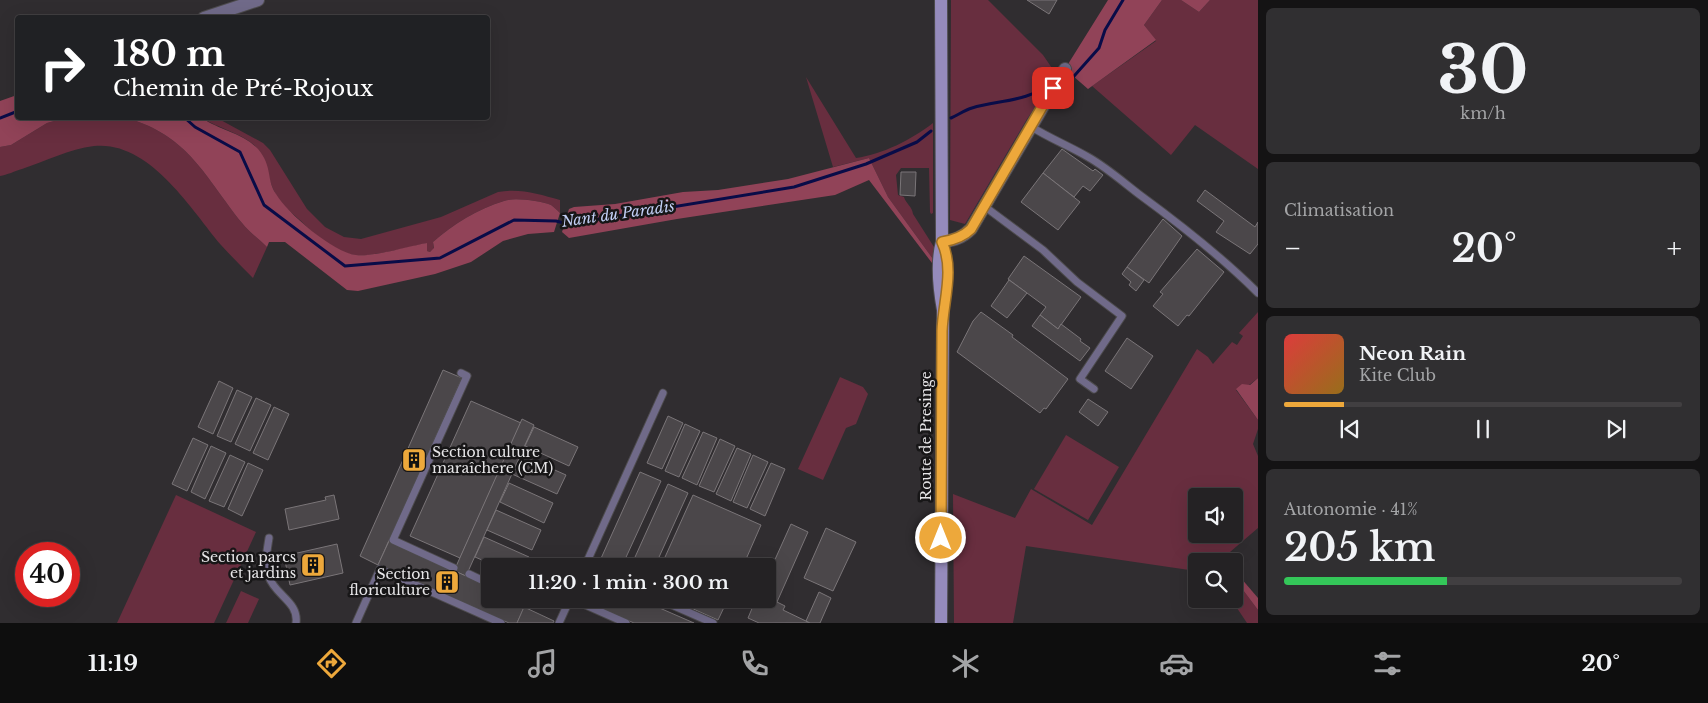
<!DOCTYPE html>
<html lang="fr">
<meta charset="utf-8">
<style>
body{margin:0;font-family:"Libre Baskerville",serif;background:#302f31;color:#f1f3f6;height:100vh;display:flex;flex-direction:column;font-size:19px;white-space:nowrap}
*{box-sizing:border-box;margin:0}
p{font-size:16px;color:#a3a4a6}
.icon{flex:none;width:28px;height:28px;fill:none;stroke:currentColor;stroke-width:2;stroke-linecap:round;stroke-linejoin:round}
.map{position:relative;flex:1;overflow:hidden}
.sheet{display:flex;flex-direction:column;gap:8px;padding:8px;background:#141314;width:450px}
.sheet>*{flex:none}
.top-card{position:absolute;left:15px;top:15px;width:475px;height:105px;border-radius:5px;box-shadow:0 5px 20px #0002,0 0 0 1px #413f41;background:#202124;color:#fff;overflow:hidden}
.tools{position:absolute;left:1188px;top:488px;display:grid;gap:10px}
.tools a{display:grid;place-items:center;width:55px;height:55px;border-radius:5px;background:#242224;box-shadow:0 5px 20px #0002,0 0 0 1px #413f41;font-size:25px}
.speed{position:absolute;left:15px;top:542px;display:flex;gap:10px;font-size:25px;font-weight:700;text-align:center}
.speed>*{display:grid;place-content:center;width:65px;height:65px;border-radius:50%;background:#242224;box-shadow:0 5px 20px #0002,0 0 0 1px #413f41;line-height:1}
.speed .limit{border:8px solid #d22;background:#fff;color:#111}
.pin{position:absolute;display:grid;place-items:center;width:42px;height:42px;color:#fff;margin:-21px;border-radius:10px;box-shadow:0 2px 8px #0006}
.me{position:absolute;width:55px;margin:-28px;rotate:0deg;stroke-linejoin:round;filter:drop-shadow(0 0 4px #0008)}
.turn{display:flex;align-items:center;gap:18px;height:105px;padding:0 15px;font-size:22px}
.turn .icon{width:65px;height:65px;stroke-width:2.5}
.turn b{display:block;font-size:35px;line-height:42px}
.big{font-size:38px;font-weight:600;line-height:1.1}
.sheet .tile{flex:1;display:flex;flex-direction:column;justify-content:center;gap:8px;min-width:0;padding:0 18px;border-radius:8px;background:#302f31}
.sheet .dial{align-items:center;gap:0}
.dial b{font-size:65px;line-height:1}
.song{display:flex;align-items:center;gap:15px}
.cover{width:60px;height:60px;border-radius:8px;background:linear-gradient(135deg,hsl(0 70% 55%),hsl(40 70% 35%))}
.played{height:5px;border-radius:2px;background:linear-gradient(90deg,#eda83b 15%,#413f41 15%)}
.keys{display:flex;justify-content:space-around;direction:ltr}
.heat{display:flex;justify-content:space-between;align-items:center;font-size:28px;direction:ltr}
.charge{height:8px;border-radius:4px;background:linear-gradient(90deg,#34c759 41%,#413f41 0)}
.trip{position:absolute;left:481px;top:558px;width:295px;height:50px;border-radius:5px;background:#242224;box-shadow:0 5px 20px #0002,0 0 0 1px #413f41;font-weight:600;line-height:50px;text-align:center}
.dock{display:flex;height:80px;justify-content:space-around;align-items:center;background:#0e0e0e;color:#a3a4a6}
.dock .icon{width:35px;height:35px}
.dock .selected{color:#eda83b}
.dock b{font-size:22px;color:#f1f3f6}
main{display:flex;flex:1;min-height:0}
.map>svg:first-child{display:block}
</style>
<main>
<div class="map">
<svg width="1258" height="623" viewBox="0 0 1258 623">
<rect width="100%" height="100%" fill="#302d30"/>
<g fill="#682e3f" fill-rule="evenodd">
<polygon points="951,0 988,0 1043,55 1054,71 1054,79 1027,119 965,224 950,220"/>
<polygon points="1162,0 1181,0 1199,12 1210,0 1258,0 1258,169 1195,125 1171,155 1092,86 1156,41 1144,25"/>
<path d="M806,77L856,158C883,154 911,140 933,123V213L931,214L930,212L929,168H901L896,175L898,195L904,197C906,204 912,206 913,214L934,247L933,259L888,197L869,158L833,167Z"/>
<path d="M65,118H127C189,136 205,177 242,223C249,232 259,239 267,247L253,278C242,267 231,256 221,245C191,209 149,140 94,146C69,149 46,161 22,169C15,171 7,175 0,176V147L11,145L47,123Z"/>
<path d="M202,118H217L263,143L270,150L307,209L325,227L344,237L361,239L441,217L498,192C520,188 539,194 560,200V213C557,210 554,207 551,205C540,201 514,197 504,201C478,209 453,224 433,242L434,249L430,252L427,251V243C409,247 372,257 355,255C335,253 315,235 301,221C292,213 280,204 275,193C269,181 264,158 256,147C246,135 216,127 202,118Z"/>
<path d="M1258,312V378L1249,385L1236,390L1258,420V429L1253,444L1258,456V528L1223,558L1219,557L1221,561H1196V571L1026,546L1013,623H954L953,494L1015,518L1031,489L1092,525L1197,349L1208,357L1213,364L1232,342L1237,345L1243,336L1239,333ZM1196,496H1234V534H1196Z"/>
<polygon points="840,377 863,387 868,394 856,424 846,428 823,480 798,469"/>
<polygon points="1066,435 1119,467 1088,520 1034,489"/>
<polygon points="176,495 256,532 214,623 117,623"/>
<polygon points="1234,578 1258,610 1258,623 1247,623 1231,599 1234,599"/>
<polygon points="241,591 259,599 248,623 226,623"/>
</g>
<g fill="#914358">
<polygon points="1108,0 1162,0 1144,25 1156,40 1088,89 1065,69"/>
<polygon points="1181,0 1210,0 1199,12"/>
<polygon points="17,95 18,118 65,118 47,123 11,145 0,147 0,101"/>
<path d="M127,118H202C219,130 243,133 258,149C273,167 266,179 276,194C287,213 334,253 356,255C374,257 409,246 427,243V251L430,252L434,248L433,242C453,224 478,209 504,201C514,197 540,201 551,205C554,207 557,210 560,213L554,232L528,234L503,241L471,262L435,274L358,291L347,290L285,242H269L267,247C259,239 249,232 242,223C205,177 189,136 127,118Z"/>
<polygon points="869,158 888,197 933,259 932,263 869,180 835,195 677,219 569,238 562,232 569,209 574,207 615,204 683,192 718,190 788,179"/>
<polygon points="1258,378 1258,420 1236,389 1242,384 1250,385"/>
<polygon points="1234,570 1258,598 1258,610 1234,578"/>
</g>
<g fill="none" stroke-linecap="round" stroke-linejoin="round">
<g stroke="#090c48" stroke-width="3">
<polyline points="1061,84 1067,84 1099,48 1105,30 1123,0"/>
<polyline points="0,118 18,111"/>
<polyline points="185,118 195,127 240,152 264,205 345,266 440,258 514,220 556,221 568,224 794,187 866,164 917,142 931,131"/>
<path d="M951,118C958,115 965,110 972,108C998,100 1029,102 1050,83H1053"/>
</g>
</g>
<g fill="#4b474a" stroke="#7a7578">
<polygon points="1027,0 1057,0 1049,14"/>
<polygon points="1062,149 1093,171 1095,169 1103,175 1090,191 1083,186 1074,197 1043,173"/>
<polygon points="901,172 916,172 915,196 900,195"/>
<polygon points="1043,173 1080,202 1058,230 1021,202"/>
<polygon points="1205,190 1255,227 1258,222 1258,244 1250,254 1216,232 1224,221 1197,201"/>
<polygon points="1163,219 1182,236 1149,283 1127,267"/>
<polygon points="1197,249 1224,272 1189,316 1187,315 1178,326 1153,306 1163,294 1160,292"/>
<polygon points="1024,256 1081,297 1058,329 1040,315 1046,307 1008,279"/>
<polygon points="1127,267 1144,280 1136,291 1129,285 1131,282 1122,274"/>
<polygon points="1009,280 1027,293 1007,318 991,306"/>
<polygon points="981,312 1013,335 1012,337 1068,379 1046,409 1044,408 1040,413 957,352 973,321"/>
<polygon points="1040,315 1058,329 1061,324 1081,339 1080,341 1090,348 1080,361 1032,326"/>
<polygon points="1127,338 1153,356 1131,389 1105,371"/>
<polygon points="443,370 462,378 378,565 360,556"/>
<polygon points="219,381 233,388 213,434 198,427"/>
<polygon points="237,390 252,397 231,442 217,436"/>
<polygon points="256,398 271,405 250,451 235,444"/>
<polygon points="1088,399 1108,412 1098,426 1079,412"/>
<polygon points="471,401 521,423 460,558 410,536"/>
<polygon points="274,407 289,414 268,460 253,453"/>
<polygon points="668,416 683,423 662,469 647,463"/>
<polygon points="522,419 534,425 466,576 454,571"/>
<polygon points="685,424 700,431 679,477 665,471"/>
<polygon points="534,427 578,447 569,466 525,446"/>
<polygon points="703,432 717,438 697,485 682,478"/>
<polygon points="193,438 208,445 187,491 172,484"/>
<polygon points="720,439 735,446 714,492 699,486"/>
<polygon points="211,446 226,453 205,499 191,492"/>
<polygon points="737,448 751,454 731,501 716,494"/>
<polygon points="230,455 245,462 224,507 209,501"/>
<polygon points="521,455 566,475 557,494 512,474"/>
<polygon points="753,455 768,462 747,508 733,502"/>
<polygon points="248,463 263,470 242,516 228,509"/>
<polygon points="771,463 785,469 765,516 750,509"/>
<polygon points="640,472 661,481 622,566 600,566 598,565"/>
<polygon points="509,483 553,503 544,523 500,502"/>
<polygon points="668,484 688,493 655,566 631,566"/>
<polygon points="334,495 339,519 289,530 285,509 326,500 325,497"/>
<polygon points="693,495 761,525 743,566 661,566"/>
<polygon points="496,510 541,530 532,550 487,530"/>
<polygon points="791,524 808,532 777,602 785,606 783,610 810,623 759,623 748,618 756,599 768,599 768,575"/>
<polygon points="826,528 856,542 833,591 804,578"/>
<polygon points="484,537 529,557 525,566 496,566 475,557"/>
<polygon points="389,541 490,587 490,599 517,599 526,603 517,623 509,623 378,565"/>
<polygon points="337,544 343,573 290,585 284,556"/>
<polygon points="819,592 831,598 820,623 810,623 806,621"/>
<polygon points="579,599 639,599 694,623 634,623"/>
<polygon points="671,599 728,599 718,620"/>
<polygon points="524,607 554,621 553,623 517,623"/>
</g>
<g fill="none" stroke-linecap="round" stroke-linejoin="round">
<defs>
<g id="lane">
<path d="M1030,126C1049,138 1069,146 1088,157C1106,167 1123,182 1140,195C1181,225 1222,257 1258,293"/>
<polyline points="984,206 1043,250 1077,282 1122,316 1080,379 1094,389"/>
<path d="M269,538C267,551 264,564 269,577C275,595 299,602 296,623"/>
<polyline points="585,566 663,393"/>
<polyline points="454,568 393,540 467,376 461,373"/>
<polyline points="469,574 490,584"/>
<polyline points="523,599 524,599"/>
<polyline points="572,599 626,623"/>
<polyline points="658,599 713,623"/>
<polyline points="356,623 380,569 501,623"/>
<polyline points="559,623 570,599"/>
</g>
<g id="street">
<polyline points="204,18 258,0"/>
<path d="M942,242C954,240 962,238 971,229L1065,69"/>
</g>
<path id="secondary" d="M941,623L943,310C939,288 936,263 942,242L941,0"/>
</defs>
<use href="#lane" stroke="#4d4b4d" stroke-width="9"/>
<use href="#street" stroke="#4d4b4d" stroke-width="14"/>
<use href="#secondary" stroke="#4d4b4d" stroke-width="14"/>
<use href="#lane" stroke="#706a89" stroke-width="7"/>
<use href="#street" stroke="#706a89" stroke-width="12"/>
<use href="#secondary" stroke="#958bbc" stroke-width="12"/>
</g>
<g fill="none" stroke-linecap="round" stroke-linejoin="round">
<defs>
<path id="route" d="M941,538L942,331C943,302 955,270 942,242C954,240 963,237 971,229L1053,88"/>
</defs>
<use href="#route" stroke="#9a6d26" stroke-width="12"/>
<use href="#route" stroke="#eda83b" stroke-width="9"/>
</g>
<defs>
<symbol id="building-square" viewBox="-11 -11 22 22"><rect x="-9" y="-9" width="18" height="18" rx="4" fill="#eda83b" stroke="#171617"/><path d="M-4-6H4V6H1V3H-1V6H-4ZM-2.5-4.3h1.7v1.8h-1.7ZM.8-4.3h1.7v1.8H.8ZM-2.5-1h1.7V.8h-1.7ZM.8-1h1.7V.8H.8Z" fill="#111"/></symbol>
</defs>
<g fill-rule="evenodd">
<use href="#building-square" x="400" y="446" width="28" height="28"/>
<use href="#building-square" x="299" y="551" width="28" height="28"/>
<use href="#building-square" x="433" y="568" width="28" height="28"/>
</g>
<g text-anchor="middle" stroke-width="5" stroke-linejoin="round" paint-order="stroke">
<g font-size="14" fill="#e7e6e8" stroke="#171617">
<text transform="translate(926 436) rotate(-90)" y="5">Route de Presinge</text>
</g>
<g font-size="14" fill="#e7e6e8" stroke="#171617" text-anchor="end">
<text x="432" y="457" text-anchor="start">Section culture<tspan x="432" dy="16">maraîchere (CM)</tspan></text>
<text x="296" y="562">Section parcs<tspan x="296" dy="16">et jardins</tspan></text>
<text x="430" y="579">Section<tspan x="430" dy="16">floriculture</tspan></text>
</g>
<g font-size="15" font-style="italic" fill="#c2cff5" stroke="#171617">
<text transform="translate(618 214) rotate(-8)" y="5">Nant du Paradis</text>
</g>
</g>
</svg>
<div class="tools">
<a><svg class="icon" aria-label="sound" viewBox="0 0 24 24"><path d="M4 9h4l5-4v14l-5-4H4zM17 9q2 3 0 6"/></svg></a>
<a><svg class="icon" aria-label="search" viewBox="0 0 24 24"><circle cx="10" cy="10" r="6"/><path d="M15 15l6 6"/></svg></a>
</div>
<div class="speed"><div class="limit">40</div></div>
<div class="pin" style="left:1053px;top:88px;background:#d93025"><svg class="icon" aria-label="arrive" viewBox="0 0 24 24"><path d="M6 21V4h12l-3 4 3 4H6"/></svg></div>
<svg class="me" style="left:941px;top:538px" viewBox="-20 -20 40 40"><circle r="17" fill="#eda83b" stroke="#fff" stroke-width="3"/><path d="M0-11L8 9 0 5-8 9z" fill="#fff"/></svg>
<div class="trip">11:20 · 1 min · 300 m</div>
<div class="top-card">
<div class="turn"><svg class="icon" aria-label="right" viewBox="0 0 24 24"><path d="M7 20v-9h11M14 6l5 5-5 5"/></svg><div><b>180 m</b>Chemin de Pré-Rojoux</div></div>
</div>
</div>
<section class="sheet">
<div class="tile dial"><b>30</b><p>km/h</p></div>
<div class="tile"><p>Climatisation</p>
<div class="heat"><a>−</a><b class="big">20°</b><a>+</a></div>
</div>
<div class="tile">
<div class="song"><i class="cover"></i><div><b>Neon Rain</b><p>Kite Club</p></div></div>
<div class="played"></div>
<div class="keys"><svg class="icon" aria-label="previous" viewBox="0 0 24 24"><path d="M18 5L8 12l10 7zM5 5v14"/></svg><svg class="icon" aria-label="pause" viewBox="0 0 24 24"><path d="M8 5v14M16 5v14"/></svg><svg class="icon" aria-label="next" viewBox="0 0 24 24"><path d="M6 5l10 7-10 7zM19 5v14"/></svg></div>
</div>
<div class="tile"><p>Autonomie · 41%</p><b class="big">205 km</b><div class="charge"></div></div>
</section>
</main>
<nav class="dock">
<b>11:19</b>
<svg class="icon selected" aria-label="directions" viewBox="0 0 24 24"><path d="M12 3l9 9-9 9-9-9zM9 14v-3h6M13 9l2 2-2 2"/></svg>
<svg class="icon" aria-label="music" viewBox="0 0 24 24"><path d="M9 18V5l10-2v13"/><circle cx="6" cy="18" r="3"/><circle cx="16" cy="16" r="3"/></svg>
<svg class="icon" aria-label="phone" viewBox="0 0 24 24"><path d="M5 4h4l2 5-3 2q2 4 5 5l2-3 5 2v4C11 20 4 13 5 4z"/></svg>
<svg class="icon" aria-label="climate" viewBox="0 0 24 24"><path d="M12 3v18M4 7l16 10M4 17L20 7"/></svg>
<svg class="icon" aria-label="car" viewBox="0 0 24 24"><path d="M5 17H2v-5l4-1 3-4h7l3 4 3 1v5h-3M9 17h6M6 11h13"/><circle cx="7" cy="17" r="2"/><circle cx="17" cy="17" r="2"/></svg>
<svg class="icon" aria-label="filters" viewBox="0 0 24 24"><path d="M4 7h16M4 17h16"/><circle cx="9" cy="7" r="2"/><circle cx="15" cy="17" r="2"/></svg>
<b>20°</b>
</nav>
